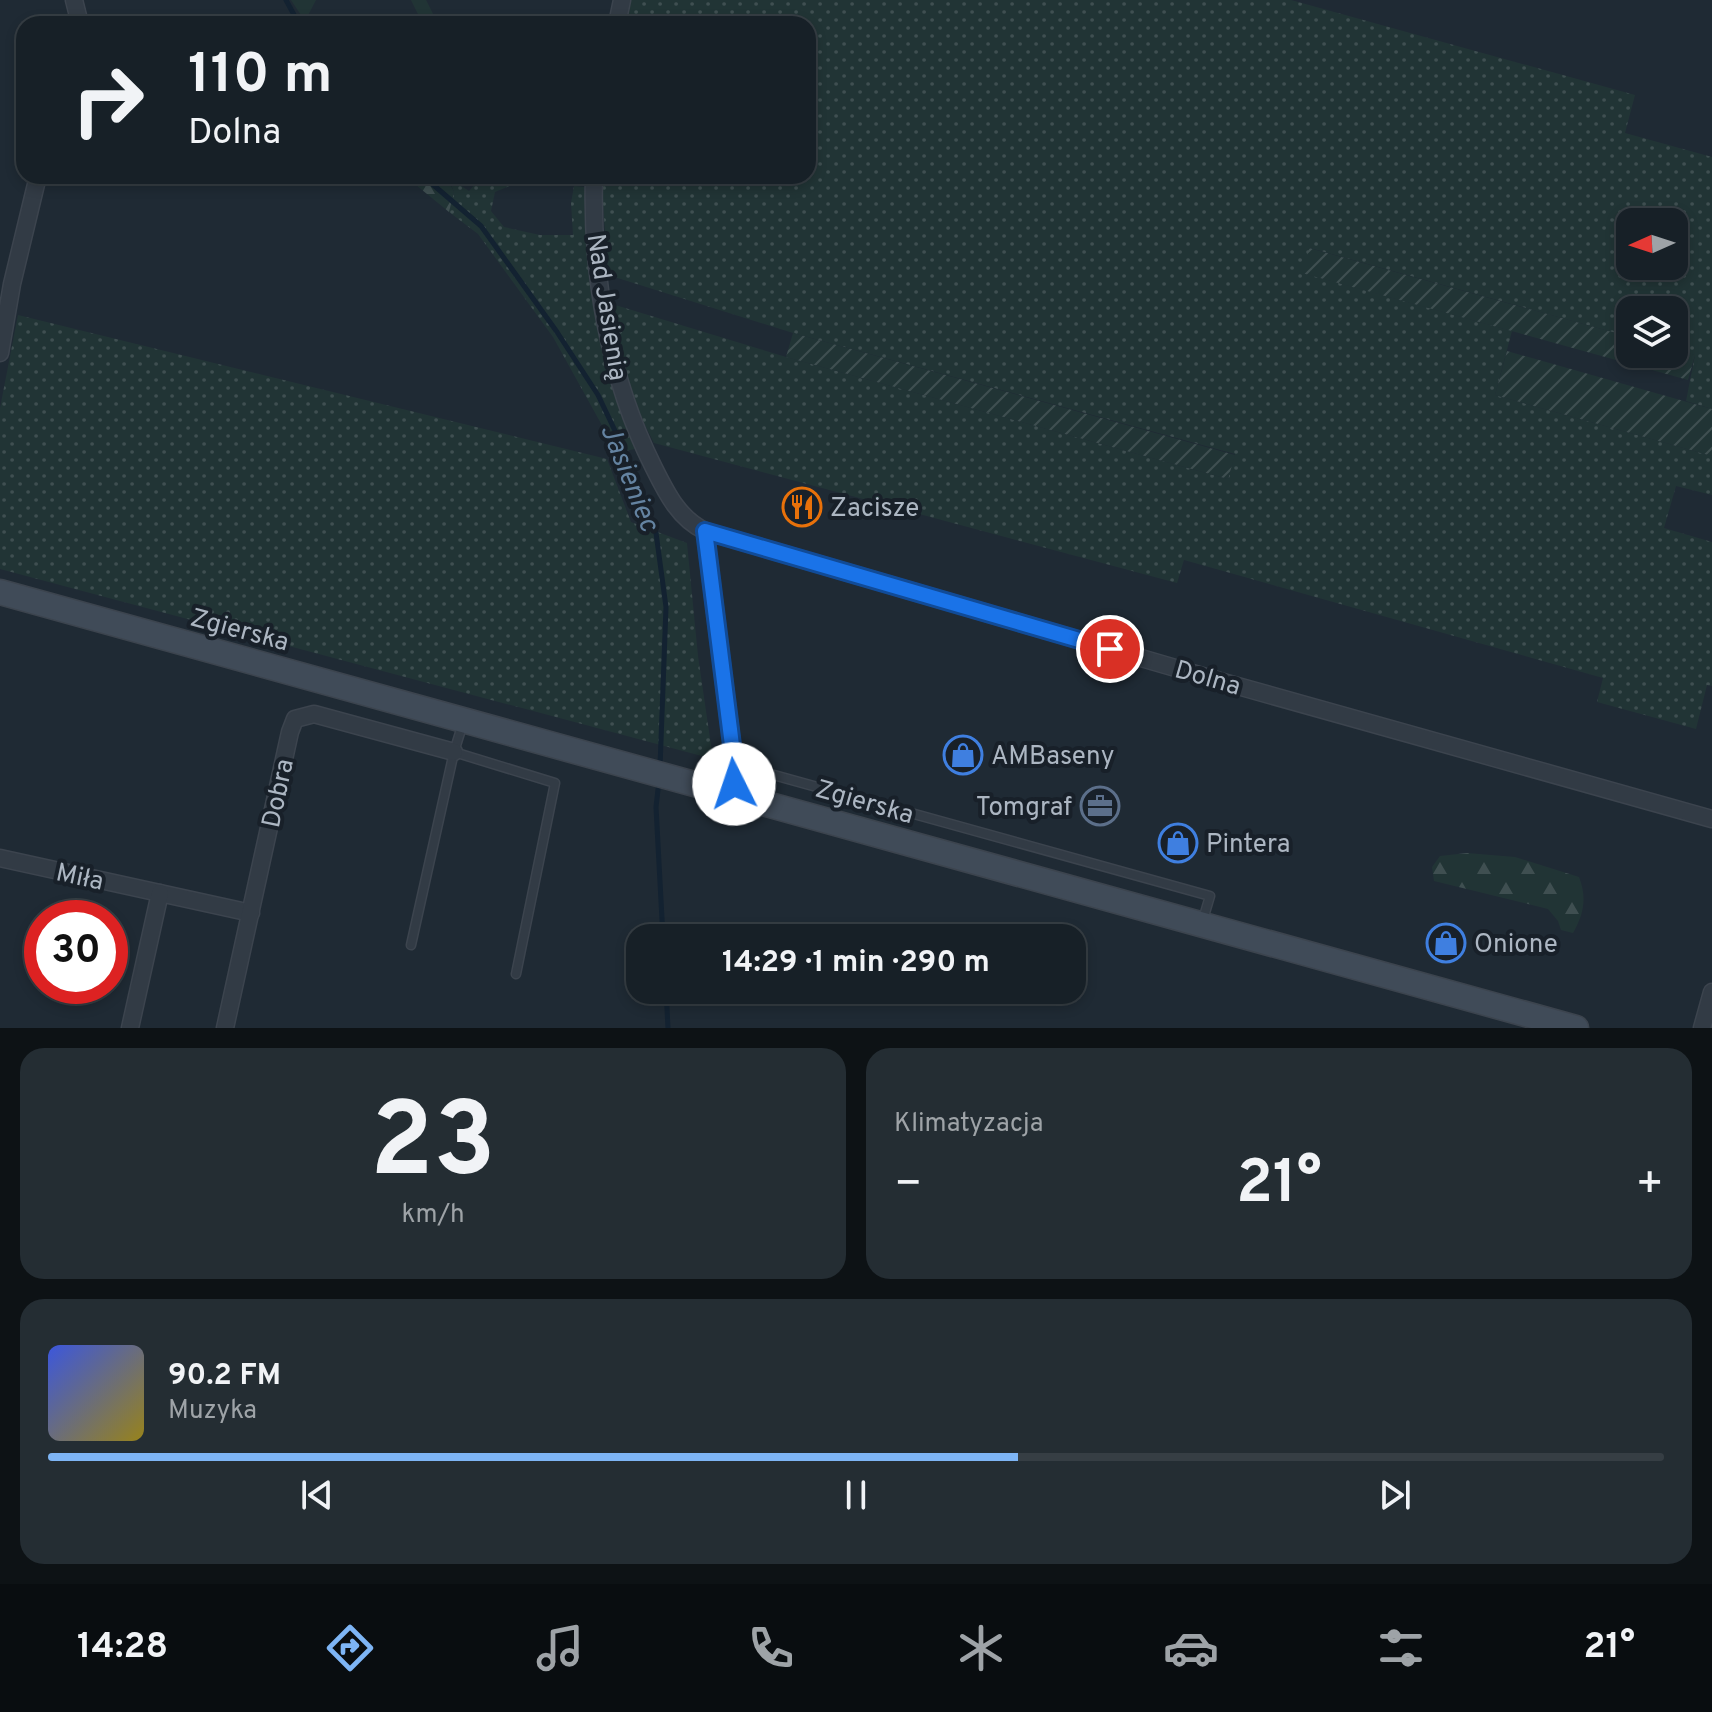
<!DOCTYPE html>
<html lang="pl">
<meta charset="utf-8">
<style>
body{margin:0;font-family:Overpass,sans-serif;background:#242d33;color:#f1f3f6;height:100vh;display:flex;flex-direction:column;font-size:30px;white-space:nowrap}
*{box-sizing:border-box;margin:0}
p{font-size:26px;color:#9ea3a7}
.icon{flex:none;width:44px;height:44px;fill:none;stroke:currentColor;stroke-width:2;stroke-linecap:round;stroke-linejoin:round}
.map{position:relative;height:1028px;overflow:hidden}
.side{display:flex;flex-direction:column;gap:20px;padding:20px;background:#0d1215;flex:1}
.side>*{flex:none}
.banner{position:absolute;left:16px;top:16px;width:800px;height:168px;border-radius:24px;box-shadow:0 4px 12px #0003,0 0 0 2px #363e44;background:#172027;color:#f1f3f6;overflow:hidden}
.needle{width:52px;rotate:267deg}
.tools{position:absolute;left:1616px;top:208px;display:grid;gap:16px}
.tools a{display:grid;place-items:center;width:72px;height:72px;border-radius:16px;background:#172027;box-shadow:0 4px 12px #0003,0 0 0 2px #363e44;font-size:40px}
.speed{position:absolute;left:24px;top:900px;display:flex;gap:16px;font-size:40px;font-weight:700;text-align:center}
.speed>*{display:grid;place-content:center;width:104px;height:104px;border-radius:50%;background:#172027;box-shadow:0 4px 12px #0003,0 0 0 2px #363e44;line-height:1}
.speed .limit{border:12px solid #d22;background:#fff;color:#111}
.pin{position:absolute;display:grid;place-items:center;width:68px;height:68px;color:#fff;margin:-34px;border:4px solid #fff;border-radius:50%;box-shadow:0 2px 8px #0007}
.me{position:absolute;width:88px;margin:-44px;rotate:356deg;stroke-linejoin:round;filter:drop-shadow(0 0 6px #0008)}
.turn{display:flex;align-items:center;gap:28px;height:168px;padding:0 40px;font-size:36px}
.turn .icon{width:104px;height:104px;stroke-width:2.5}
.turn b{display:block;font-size:56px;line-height:68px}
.big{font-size:60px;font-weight:700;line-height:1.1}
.side .tile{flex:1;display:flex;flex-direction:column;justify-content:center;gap:12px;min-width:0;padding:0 28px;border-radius:24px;background:#242d33}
.side .dial{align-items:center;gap:0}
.dial b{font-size:104px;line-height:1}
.song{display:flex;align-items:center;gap:24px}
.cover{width:96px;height:96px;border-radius:12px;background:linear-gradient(135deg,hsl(230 70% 55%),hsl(50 70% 35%))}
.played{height:8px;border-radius:4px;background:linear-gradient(90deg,#7eb5f5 60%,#363e44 60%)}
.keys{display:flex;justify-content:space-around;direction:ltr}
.heat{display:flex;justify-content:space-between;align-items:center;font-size:44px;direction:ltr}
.side .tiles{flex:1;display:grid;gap:20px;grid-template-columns:1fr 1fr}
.tile:last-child{grid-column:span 2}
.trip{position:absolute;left:626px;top:924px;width:460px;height:80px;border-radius:24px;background:#172027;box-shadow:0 4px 12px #0003,0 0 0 2px #363e44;font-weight:700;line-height:80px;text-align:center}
.dock{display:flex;height:128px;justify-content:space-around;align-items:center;background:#090d10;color:#9ea3a7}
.dock .icon{width:56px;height:56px}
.dock .current{color:#7eb5f5}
.dock b{font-size:36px;color:#f1f3f6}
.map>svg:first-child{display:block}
</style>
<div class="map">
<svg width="1712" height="1028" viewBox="0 0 1712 1028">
<defs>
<pattern id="grass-dots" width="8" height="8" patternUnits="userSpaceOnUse" patternTransform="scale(2)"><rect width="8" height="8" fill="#213435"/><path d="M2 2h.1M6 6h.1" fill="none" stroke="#3f4f51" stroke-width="1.8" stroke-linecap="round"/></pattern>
<pattern id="forest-firs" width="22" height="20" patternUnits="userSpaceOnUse" patternTransform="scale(2)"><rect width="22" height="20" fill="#213435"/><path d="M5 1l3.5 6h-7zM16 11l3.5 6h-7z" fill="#3f4f51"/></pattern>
<pattern id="garden-furrows" width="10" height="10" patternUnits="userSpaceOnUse" patternTransform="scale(2)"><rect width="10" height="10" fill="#213435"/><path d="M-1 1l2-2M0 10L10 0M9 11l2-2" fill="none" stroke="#3f4f51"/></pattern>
</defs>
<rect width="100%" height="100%" fill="#1f2a34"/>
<g fill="url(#grass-dots)" fill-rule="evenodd">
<path d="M629,0H1291L1635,95L1625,133L1712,157V409L1686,401L1695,355L1674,349V310H1630V337L1310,248L1303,273L1512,331L1495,395L1712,456V495L1676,486L1664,528L1712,542V686L1707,685L1696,729L1597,702L1603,678L1184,560L1177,583L654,443L629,393L612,304L786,357L1228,479L1235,454L793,333L608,275L601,176H808V24H623ZM1630,222H1674V266H1630Z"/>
<path d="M482,176H522L514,184L495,192L491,211L504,227L540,235H573L571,203L574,186L586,187C588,241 595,294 606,348C613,383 619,416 635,449L620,452L614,447L553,337L478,234L449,212L454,192L448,177L469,191Z"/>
<polygon points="18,315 607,459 631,522 687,543 698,656 713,759 0,569 0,408"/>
</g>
<g fill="url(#forest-firs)">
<polygon points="291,0 316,0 305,21"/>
<polygon points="411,0 426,0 438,24 423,24"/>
<polygon points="405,176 446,176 454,192 449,212"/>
<path d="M1467,853L1515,857L1579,877C1587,897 1584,914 1573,933L1561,930L1558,921L1548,909L1434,881L1432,867L1440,856Z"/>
</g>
<g fill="url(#garden-furrows)">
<polygon points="1309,248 1630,337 1630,354 1674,354 1674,349 1695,355 1688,380 1302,273"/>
<polygon points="793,333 1235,455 1228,479 786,357"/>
<polygon points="1507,351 1712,409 1712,456 1495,395"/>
</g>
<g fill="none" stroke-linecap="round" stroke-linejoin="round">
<g stroke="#132231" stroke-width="5">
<polyline points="286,0 299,24"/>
<polyline points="423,176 481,226 557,332 598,395 628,458 656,533 666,607 660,767"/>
<polyline points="659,781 656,807 663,938"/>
<polyline points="666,990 668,1028"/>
</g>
<defs>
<g id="lane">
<polyline points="463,723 454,752 555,783 516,974"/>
<polyline points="734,764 1210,896 1202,923"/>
<polyline points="411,945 454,752"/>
</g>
<g id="street">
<polyline points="74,0 80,24"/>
<polyline points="617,24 622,0"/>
<path d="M594,176C591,275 609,378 653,466C666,492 678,518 705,531L736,777L731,792"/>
<polyline points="0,353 12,284 38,176"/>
<polyline points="705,531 1227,683 1712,819"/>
<polyline points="0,858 251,913"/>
<polyline points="130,1028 160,893"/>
<polyline points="225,1028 290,732 295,719 314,714 454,752"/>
<polyline points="1702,1028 1712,992"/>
</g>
<polyline id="secondary" points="0,592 1576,1028"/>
</defs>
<use href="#lane" stroke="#3c444e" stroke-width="11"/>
<use href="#street" stroke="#3c444e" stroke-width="19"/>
<use href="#secondary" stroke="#3c444e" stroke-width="27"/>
<use href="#lane" stroke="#323b45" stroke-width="8"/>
<use href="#street" stroke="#323b45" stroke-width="16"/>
<use href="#secondary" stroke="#404b58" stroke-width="24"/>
</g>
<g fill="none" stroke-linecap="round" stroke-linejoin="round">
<defs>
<polyline id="route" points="734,784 736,777 705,531 1110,649"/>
</defs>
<use href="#route" stroke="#114b97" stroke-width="20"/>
<use href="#route" stroke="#1a73e8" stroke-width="14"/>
</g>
<defs>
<symbol id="restaurant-ring" viewBox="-11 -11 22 22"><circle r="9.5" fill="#182029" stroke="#e8710a" stroke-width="1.5"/><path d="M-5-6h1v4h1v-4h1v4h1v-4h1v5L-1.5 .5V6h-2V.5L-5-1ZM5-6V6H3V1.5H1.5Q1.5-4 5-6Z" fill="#e8710a"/></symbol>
<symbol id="shop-ring" viewBox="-11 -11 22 22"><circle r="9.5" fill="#182029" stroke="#3f7fe0" stroke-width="1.5"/><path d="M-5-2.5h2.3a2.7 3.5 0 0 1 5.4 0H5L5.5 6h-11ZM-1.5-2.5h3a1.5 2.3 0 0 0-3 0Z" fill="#3f7fe0"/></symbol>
<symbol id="office-ring" viewBox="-11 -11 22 22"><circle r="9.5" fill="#182029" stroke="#5c6f8a" stroke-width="1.5"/><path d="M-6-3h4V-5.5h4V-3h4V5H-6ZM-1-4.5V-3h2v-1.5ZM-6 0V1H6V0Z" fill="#5c6f8a"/></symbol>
</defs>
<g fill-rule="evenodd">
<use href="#restaurant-ring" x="780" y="485" width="44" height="44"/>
<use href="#shop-ring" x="941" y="733" width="44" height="44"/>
<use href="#office-ring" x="1078" y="784" width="44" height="44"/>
<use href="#shop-ring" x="1156" y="821" width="44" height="44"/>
<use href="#shop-ring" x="1424" y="921" width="44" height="44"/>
</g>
<g text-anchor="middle" stroke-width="8" stroke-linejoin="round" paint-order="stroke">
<g font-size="26" fill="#acb6c2" stroke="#182029">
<text transform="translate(608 307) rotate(81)" y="9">Nad Jasienią</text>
<text transform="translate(240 629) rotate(15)" y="9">Zgierska</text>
<text transform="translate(1208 677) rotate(16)" y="9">Dolna</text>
<text transform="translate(277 793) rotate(-78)" y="9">Dobra</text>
<text transform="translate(865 801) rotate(16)" y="9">Zgierska</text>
<text transform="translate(80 876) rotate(12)" y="9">Miła</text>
</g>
<g font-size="26" fill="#acb6c2" stroke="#182029" text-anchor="start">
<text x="830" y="516">Zacisze</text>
<text x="991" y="764">AMBaseny</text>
<text x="1072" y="815" text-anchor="end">Tomgraf</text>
<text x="1206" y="852">Pintera</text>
<text x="1474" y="952">Onione</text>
</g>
<g font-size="28" font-style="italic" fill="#6483a1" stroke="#182029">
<text transform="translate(631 477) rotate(68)" y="10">Jasieniec</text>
</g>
</g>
</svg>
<div class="tools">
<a><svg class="needle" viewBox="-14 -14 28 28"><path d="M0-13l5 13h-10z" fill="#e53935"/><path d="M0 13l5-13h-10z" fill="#9ea3a7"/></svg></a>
<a><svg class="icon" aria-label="layers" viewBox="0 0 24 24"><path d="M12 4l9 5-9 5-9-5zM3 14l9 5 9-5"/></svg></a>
</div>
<div class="speed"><div class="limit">30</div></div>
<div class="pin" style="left:1110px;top:649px;background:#d93025"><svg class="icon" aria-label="arrive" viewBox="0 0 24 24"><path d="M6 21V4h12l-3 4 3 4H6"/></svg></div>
<svg class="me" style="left:734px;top:784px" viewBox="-20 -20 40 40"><circle r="19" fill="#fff"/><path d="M0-13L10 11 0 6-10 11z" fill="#1a73e8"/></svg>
<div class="trip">14:29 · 1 min · 290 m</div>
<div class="banner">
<div class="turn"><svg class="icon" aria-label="right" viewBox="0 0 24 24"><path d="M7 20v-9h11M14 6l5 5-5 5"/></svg><div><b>110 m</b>Dolna</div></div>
</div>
</div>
<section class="side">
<div class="tiles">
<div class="tile dial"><b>23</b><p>km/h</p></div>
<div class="tile"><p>Klimatyzacja</p>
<div class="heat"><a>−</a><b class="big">21°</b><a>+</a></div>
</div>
<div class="tile">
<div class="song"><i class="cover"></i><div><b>90.2 FM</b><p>Muzyka</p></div></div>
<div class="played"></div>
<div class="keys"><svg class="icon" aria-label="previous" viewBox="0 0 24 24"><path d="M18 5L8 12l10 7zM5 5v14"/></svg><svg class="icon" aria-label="pause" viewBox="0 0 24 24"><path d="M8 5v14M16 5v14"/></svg><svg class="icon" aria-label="next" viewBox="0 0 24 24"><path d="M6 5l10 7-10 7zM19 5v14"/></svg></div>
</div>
</div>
</section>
<nav class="dock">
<b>14:28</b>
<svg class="icon current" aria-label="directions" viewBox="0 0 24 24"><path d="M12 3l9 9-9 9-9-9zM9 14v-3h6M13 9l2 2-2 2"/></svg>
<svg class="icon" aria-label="music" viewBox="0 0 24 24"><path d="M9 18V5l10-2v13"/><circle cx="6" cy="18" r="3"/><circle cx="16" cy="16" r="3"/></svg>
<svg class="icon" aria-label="phone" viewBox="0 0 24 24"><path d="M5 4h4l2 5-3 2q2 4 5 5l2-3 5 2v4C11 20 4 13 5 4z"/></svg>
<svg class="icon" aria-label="climate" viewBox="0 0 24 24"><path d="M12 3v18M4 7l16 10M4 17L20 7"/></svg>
<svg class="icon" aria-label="car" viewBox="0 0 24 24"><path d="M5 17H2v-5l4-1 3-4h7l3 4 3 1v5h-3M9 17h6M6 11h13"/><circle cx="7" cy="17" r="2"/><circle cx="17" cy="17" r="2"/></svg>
<svg class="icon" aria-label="filters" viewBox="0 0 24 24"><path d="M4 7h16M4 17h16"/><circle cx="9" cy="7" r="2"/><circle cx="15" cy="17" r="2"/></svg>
<b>21°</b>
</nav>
